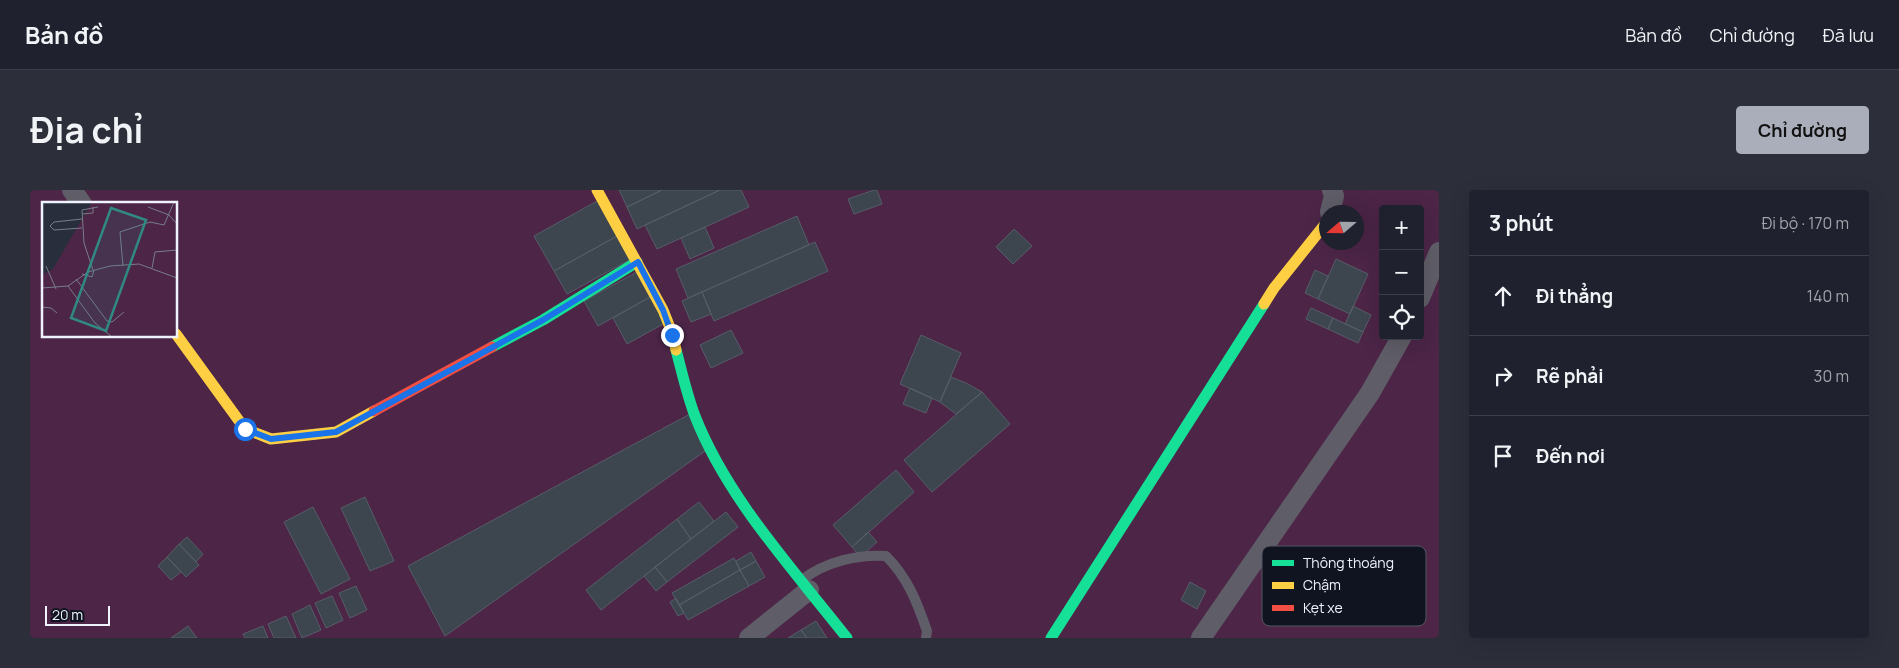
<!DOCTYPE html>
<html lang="vi">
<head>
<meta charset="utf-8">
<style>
  :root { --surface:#1f222e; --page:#2c2f3a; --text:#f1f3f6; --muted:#a1a4aa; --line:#3c3f4a; --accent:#aaaeba }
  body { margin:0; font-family:Manrope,sans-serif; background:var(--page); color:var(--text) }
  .controls { position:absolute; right:15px; top:15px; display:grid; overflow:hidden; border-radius:5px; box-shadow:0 5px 20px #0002 }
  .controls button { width:45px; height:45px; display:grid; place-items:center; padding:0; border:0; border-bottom:1px solid var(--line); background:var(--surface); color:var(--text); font:25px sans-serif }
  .compass { position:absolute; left:1289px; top:15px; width:45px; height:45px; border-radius:50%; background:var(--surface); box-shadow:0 5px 20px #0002; rotate:250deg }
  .scale { position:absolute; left:15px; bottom:12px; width:65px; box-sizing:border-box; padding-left:5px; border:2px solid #eff3fe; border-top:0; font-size:14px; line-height:18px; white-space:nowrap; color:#eff3fe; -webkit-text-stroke:4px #101420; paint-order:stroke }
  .stop { position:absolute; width:15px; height:15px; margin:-11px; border:4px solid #1a73e8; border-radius:50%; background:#fff }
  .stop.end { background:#1a73e8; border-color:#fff; box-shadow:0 1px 5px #0008 }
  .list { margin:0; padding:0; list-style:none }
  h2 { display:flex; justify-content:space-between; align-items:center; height:65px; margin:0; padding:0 20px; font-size:21px }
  h2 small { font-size:16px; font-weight:400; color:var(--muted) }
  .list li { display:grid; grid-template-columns:32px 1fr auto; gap:15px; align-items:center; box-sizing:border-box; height:80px; padding:0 20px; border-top:1px solid var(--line) }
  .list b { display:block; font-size:19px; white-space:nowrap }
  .list em { font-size:16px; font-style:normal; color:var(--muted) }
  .icon { flex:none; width:28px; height:28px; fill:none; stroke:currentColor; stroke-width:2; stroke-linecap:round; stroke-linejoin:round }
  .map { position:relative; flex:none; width:1409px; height:448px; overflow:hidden; border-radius:5px }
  header { display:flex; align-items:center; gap:30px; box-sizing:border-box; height:70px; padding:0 25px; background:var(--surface); border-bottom:1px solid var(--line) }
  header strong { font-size:24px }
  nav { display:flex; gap:28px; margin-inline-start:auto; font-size:18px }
  .intro { display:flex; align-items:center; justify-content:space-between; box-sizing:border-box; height:120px; padding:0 30px }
  h1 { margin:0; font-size:35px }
  .button { padding:12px 22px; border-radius:5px; background:var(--accent); color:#111; font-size:18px; font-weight:700 }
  main { display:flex; gap:30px; padding:0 30px }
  aside { flex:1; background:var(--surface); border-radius:5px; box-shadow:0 5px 20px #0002 }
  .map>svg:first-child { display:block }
  .green { fill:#4c2547; fill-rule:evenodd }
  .building { fill:#3d454f; stroke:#565e68 }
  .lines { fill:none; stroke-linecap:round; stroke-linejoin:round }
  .lane { stroke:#5f5e68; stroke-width:10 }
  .street { stroke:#5f5e68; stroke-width:20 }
  .fast { stroke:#16e098; stroke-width:11 }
  .slow { stroke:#ffcf43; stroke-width:11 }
  .jam { stroke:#f24e42; stroke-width:11 }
  .route { stroke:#1a73e8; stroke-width:6 }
  .inset-road { fill:none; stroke:#787d8a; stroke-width:1 }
  .view { fill:#318984; fill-opacity:0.15; stroke:#318984; stroke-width:2.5 }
  .inset-edge { fill:none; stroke:#eff3fe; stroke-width:2.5 }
  .key { fill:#101420; stroke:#535763; stroke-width:1 }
  .key-label { font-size:14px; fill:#eff3fe }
</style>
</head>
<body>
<header>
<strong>Bản đồ</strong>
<nav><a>Bản đồ</a><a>Chỉ đường</a><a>Đã lưu</a></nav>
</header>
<div class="intro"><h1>Địa chỉ</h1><a class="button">Chỉ đường</a></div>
<main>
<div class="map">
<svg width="1409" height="448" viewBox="0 0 1409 448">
  <rect width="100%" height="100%" fill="#292e3d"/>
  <path class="green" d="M0,0h1409v448h-1409zM14,14h132v132h-132zM1353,19h37v127h-37zM1296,22h30v30h-30z"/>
  <path class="building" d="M589,0h43l-35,17z
    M632,0h58l-83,39 -10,-22z
    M690,0h21l8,17 -92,42 -12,-24z
    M844,0h3l5,14 -28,10 -6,-15z
    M569,10l20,35 -65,36 -20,-35z
    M767,26l12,29 -121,53 -12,-29z
    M675,37l9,21 -24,11 -9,-21z
    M984,39l18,17 -19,18 -17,-17z
    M589,45l12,24 -64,35 -13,-23z
    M785,52l13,29 -114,50 -12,-29z
    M1306,69l32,15 -18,40 -32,-15z
    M1285,80l13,6 -10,23 -13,-6z
    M607,82l13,25 -52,29 -14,-25z
    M672,102l9,22 -20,8 -9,-21z
    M620,107l15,26 -38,21 -14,-26z
    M1323,116l18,9 -8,17 -18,-8z
    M1281,118l22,10 -5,11 -22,-10z
    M1303,128l30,14 -5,11 -30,-14z
    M701,140l12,23 -32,15 -11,-23z
    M891,145l40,18 -21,49 -40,-18z
    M921,187l15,6 16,9 -26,22 -16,-12z
    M880,198l22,10 -6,15 -23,-9z
    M952,202l28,32 -78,68 -28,-32z
    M660,224l18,35 -263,187 -37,-70z
    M866,280l18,22 -62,55 -19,-22z
    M335,307l29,64 -24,10 -29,-63z
    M669,312l15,19 -23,18 -14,-20z
    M283,317l37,72 -29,15 -37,-72z
    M696,322l12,15 -71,55 -12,-15z
    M647,329l14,20 -90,71 -15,-20z
    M838,342l9,10 -17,15 -8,-10z
    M157,347l16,17 -7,8 -17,-18z
    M149,354l20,21 -13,12 -19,-20z
    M721,362l5,9 -16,9 -4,-9z
    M137,367l14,15 -10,8 -13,-14z
    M704,368l6,12 -61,35 -7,-12z
    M726,371l9,16 -16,9 -9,-16z
    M625,377l12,15 -11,9 -12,-15z
    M710,380l9,16 -61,34 -9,-15z
    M1160,392l16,9 -9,18 -16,-9z
    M326,396l11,24 -17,8 -11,-25z
    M302,406l11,24 -17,8 -11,-25z
    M646,408l8,15 -6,3 -8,-14z
    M280,415l11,25 -19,8 -10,-24z
    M256,426l10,22h-22l-6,-14z
    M786,431l11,17h-20l-6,-8z
    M158,436l9,12h-26z
    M233,436l5,12h-23l-2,-4z
    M771,440l6,8h-19z"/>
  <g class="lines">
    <path class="lane" d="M773,389c23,-17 54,-25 83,-23 22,22 31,46 41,75l-1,7"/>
    <path class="street" d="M42,0l10,14
      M1300,22l4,-16 -2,-6
      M1390,108l19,-46
      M719,448l60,-48
      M1171,448l169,-245 32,-57"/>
    <path class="fast" d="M462,157l51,-27 94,-58
      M646,160c6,22 11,45 19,66 32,82 98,153 152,222
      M1021,448l213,-334"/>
    <path class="slow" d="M567,0l66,120 10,25 3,15
      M1234,114l10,-16 52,-65
      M146,144l69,95 26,10 65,-7 38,-21"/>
    <path class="jam" d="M344,221l118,-64"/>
  </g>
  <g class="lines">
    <path class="route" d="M215,239l26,10 65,-7 207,-112 95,-58 25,48 9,25"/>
  </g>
  <g transform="translate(12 12)">
    <rect width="135" height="135" fill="#292e3d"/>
    <path d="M50,0h85v135h-135v-62l11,-6z" fill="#4c2547"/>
    <path class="inset-road" d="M106,5l21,8 8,9M40,12l11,-1v-6M40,17l-28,3 -4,4 4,4 28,-2M4,64l10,23M81,64l-3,-34 30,-10 14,3 10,-23M110,66l3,-16 22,-2M51,68l-9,-27 -2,-33 16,-3M40,72l10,3 2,-7M34,77l31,42 5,1 12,-10M26,84l27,37 17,14M0,86l26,-2 20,-14 22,-6 29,-2 38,14M0,105l9,1 6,5"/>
    <path class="view" d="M69,6l35,12 -40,111 -35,-13z"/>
    <rect width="135" height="135" class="inset-edge"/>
  </g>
  <rect x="1232" y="356" width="164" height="80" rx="8" class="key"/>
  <rect x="1242" y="370" width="22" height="6" fill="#16e098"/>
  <rect x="1242" y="392" width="22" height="7" fill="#ffcf43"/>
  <rect x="1242" y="415" width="22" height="6" fill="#f24e42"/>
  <g class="key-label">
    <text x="1273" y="378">Thông thoáng</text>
    <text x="1273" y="400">Chậm</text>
    <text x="1273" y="423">Kẹt xe</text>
  </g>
</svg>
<div class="controls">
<button>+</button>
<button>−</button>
<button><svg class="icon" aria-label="locate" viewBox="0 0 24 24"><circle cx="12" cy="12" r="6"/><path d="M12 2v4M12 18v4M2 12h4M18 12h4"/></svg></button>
</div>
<svg class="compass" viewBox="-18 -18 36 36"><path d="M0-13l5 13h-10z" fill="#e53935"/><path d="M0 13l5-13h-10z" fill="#a1a4aa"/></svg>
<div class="scale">20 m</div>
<div class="stop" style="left:215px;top:239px"></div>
<div class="stop end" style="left:642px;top:145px"></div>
</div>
<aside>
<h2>3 phút<small>Đi bộ · 170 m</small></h2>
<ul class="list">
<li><svg class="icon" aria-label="ahead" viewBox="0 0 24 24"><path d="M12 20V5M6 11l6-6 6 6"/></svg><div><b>Đi thẳng</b></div><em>140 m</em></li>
<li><svg class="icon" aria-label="right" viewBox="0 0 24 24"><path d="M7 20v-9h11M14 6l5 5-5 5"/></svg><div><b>Rẽ phải</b></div><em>30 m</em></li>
<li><svg class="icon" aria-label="arrive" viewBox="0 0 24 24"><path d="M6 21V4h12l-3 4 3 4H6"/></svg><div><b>Đến nơi</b></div></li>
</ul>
</aside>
</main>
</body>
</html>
